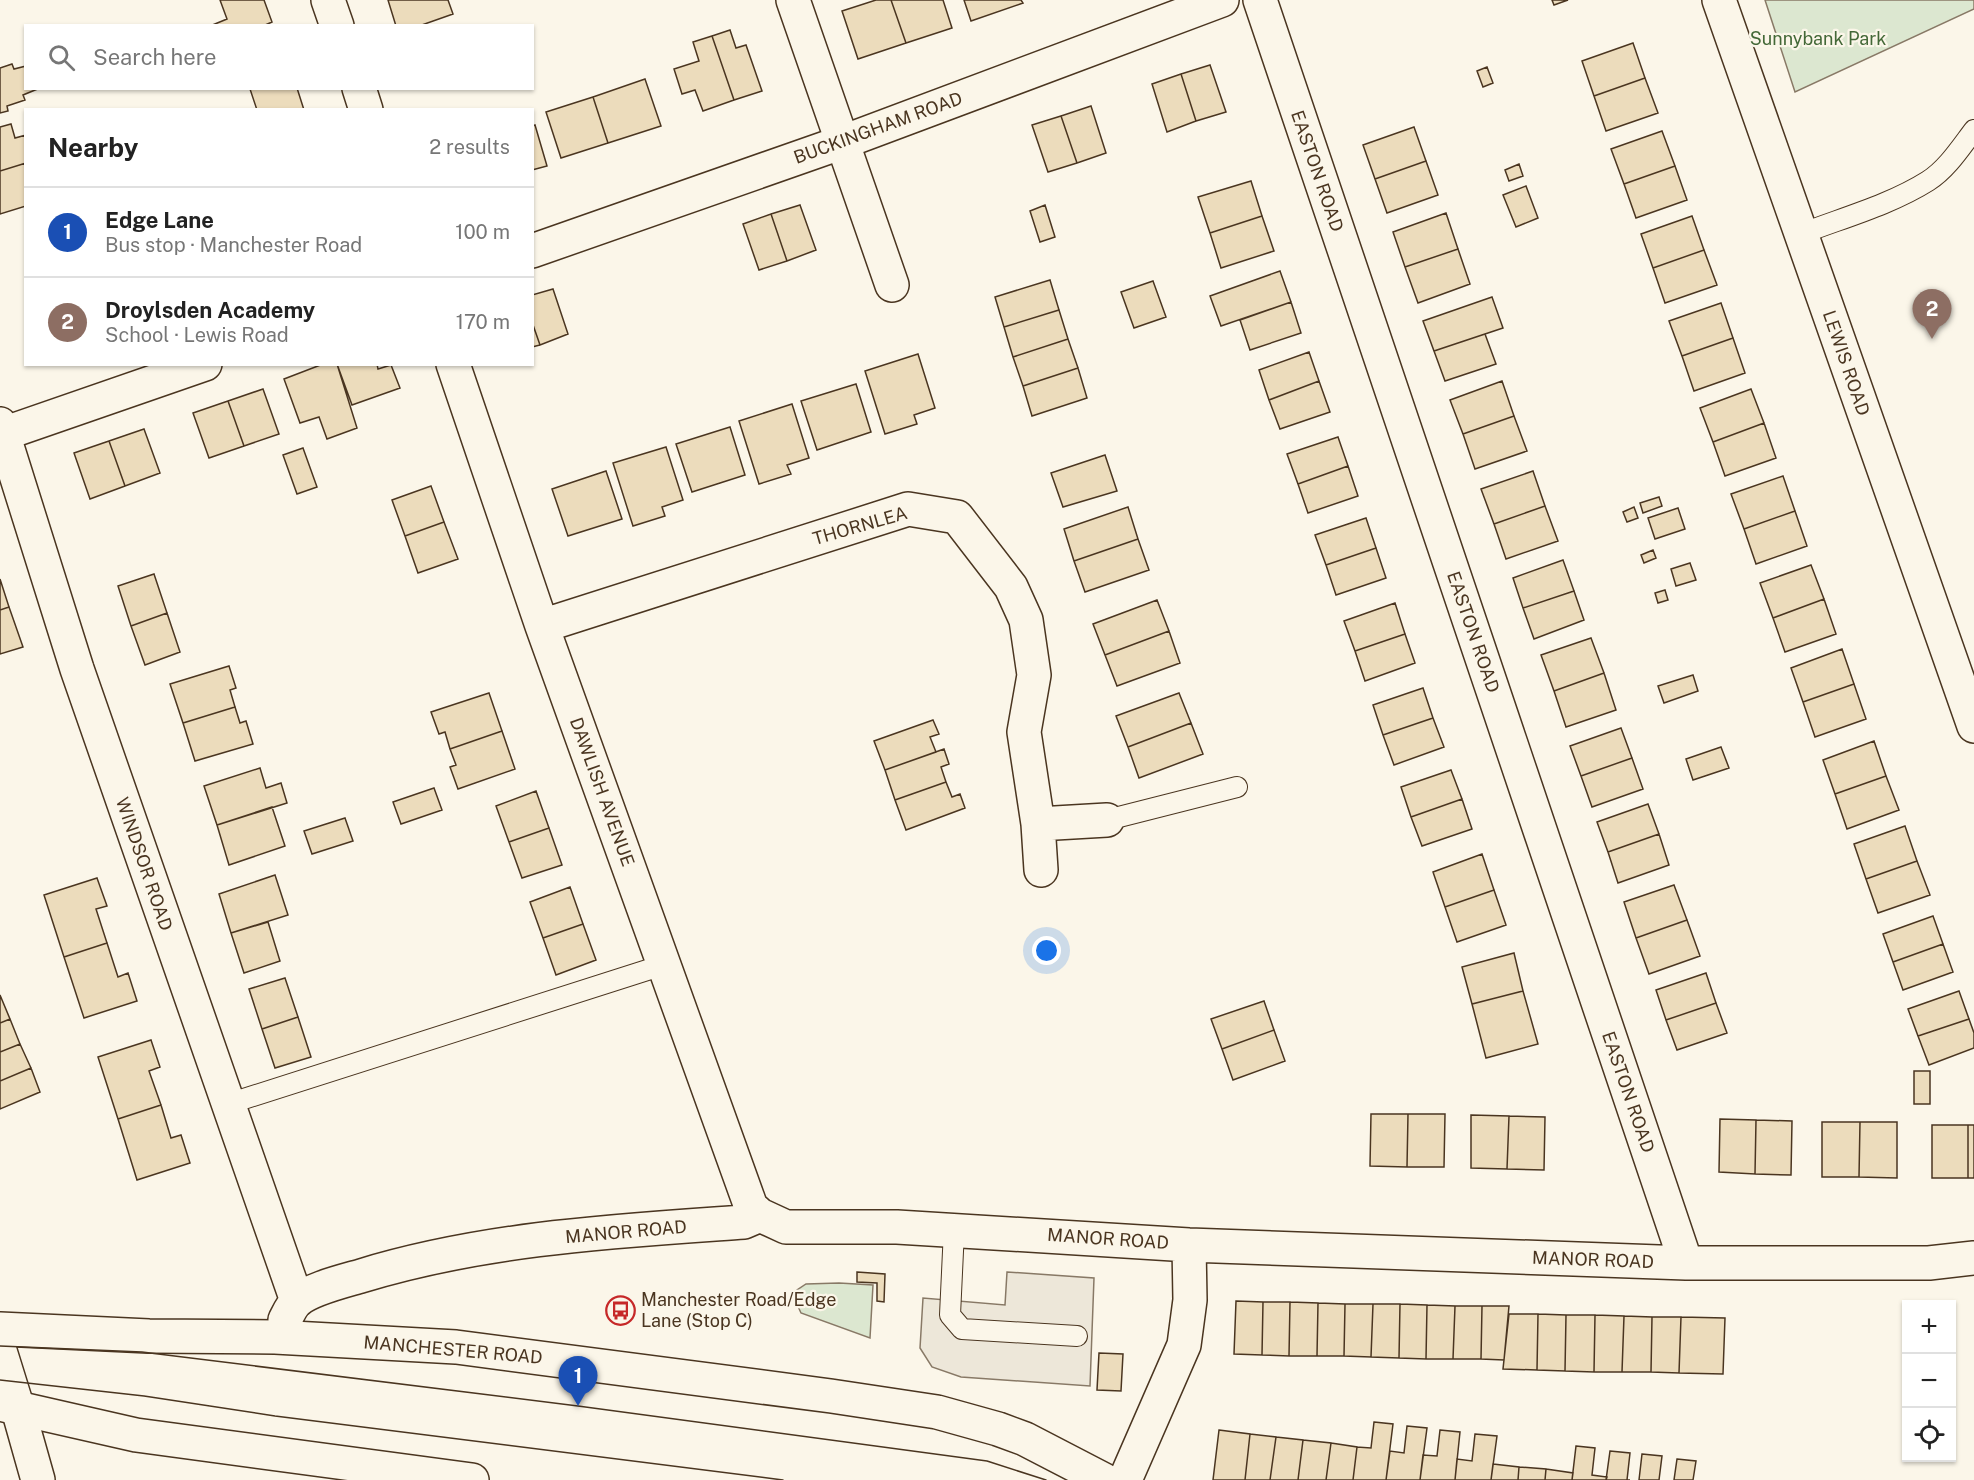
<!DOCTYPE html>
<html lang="en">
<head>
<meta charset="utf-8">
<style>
  :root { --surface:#fff; --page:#f6f6f6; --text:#222; --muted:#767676; --line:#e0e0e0; --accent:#c62828 }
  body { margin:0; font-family:"Public Sans",sans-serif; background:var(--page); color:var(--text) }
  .controls { position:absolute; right:18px; bottom:18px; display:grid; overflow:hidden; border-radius:0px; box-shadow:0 2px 4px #0004 }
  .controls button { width:54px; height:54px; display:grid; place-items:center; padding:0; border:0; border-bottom:2px solid var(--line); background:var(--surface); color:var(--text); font:30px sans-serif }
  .you { position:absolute; left:1047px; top:951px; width:21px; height:21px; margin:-15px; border:4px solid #fff; border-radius:50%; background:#1a73e8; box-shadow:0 0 0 9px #1a73e833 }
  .badge { display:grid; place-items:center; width:39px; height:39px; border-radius:50%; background:var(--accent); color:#fff; font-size:20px; font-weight:700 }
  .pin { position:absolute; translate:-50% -50px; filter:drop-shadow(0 2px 3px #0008) }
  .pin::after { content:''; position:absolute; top:32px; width:21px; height:18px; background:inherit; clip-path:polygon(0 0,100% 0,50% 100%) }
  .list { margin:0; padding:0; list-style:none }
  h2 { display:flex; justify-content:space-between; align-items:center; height:78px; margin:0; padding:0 24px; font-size:26px }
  h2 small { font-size:20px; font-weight:400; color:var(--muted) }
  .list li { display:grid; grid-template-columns:39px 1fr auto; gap:18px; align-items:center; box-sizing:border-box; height:90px; padding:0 24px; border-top:2px solid var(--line) }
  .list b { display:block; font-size:22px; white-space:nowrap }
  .list p { margin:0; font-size:20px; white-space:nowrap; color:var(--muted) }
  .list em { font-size:20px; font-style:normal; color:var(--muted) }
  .icon { flex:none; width:33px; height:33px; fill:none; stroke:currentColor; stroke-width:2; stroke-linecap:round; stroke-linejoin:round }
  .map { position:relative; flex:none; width:1974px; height:1480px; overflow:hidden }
  .search { position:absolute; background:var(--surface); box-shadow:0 2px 4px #0004; left:24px; top:24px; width:510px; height:66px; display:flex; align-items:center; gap:15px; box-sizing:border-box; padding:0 21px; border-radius:0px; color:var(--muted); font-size:22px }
  .panel { position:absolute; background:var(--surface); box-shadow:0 2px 4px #0004; left:24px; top:108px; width:510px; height:258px; border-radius:0px }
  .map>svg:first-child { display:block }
  .green { fill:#dce7d0; stroke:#887966; stroke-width:1.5 }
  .parking { fill:#ede7d9; stroke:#887966; stroke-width:1.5 }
  .building { fill:#ecdcbc; stroke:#4a3520; stroke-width:1.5 }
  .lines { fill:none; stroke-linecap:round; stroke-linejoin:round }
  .service-casing { stroke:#4a3520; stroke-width:22 }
  .minor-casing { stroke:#4a3520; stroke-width:36 }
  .tertiary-casing { stroke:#4a3520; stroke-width:36 }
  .primary-casing { stroke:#4a3520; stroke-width:36 }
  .service { stroke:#fbf6e9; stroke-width:20 }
  .minor { stroke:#fbf6e9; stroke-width:33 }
  .tertiary { stroke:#fbf6e9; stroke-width:33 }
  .primary { stroke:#fbf6e9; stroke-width:33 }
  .tram { stroke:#4a3520; stroke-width:1.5 }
  .labels { text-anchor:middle; stroke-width:4.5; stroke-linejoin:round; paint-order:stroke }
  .park-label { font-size:18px; fill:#436837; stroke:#fbf6e9 }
  .street-label { font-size:18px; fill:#4a3520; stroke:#fbf6e9 }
  .poi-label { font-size:18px; fill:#4a3520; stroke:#fbf6e9; text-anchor:start }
</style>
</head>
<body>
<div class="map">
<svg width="1974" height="1480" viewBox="0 0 1974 1480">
  <rect width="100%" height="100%" fill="#fbf6e9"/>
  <path class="green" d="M1765,0h209v9l-179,83z
    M839,1283l34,2 -3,53 -69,-25 -6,-13 2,-10 9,-6z"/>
  <path class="parking" d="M1007,1272l87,6 -4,108 -129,-9 -29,-10 -12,-19 3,-50 82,7z"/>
  <path class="building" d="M220,0h44l8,22 -9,4h-53l17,-7z
    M388,0h60l5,14 -34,12h-23z
    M876,0h15l15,43 -48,16 -16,-48z
    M891,0h52l9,28 -46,15z
    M964,0h57l2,3 -52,18z
    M1552,0h16l-14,5z
    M730,30l6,18 10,-3 16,46 -28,9 -22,-64z
    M712,36l22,64 -31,11 -8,-21 -13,4 -8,-25 25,-8 -6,-19z
    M1633,43l12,35 -51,18 -12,-35z
    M12,64l2,5 12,-3v22h14l-17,7 2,5 -18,6 1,5 -8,2v-45z
    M1210,65l16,47 -30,9 -15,-47z
    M1487,67l6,16 -10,4 -6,-16z
    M1181,74l15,47 -29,11 -15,-48z
    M1645,78l13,35 -52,18 -12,-35z
    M645,79l16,47 -53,17 -15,-46z
    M297,88l7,22h-47l-7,-21z
    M593,97l15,46 -47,15 -15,-46z
    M1091,106l15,47 -29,10 -16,-47z
    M1061,116l16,47 -29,9 -16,-47z
    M11,124l4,14 11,-3v28l-26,8v-44z
    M535,125l12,41 -15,4v-44z
    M1414,127l12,34 -51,18 -12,-34z
    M1662,131l13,35 -51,18 -13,-35z
    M1426,161l12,34 -51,18 -12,-34z
    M26,163v43l-26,8v-43z
    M1519,164l4,12 -14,5 -4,-11z
    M1675,166l12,34 -51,18 -12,-34z
    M1251,181l11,35 -52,17 -12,-36z
    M1526,186l12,32 -22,9 -13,-32z
    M800,205l16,45 -29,11 -16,-47z
    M1045,205l10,32 -15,5 -10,-31z
    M1446,213l12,36 -53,18 -12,-35z
    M771,214l16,47 -28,9 -16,-46z
    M1262,216l12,35 -53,17 -11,-35z
    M1692,216l12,34 -51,18 -12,-34z
    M1458,249l12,35 -52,19 -13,-36z
    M1704,250l13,35 -52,18 -12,-35z
    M1280,271l11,31 -70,24 -11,-30z
    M1050,280l9,30 -55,17 -9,-30z
    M1153,281l13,36 -32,11 -13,-36z
    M553,289l15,45 -28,11 -8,-23v-27z
    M1492,297l11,31 -69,23 -11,-30z
    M1291,302l10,31 -51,17 -10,-30z
    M1721,303l12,35 -51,18 -13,-35z
    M1059,310l9,29 -55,18 -9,-30z
    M532,322l8,23 -8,2z
    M1485,334l11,30 -51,17 -11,-30z
    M1733,338l12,35 -51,18 -12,-35z
    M1068,339l10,29 -55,18 -10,-29z
    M1309,352l10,29 -50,19 -10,-30z
    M918,354l17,54 -21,7 3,9 -32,10 -20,-63z
    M323,364h14l20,64 -30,11 -8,-22 -19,6 -16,-44z
    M337,364h40l1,5 13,-4 9,23 -48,17z
    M1078,368l9,30 -55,18 -9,-30z
    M1319,381l11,31 -50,17 -11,-29z
    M1502,381l12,35 -51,18 -13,-34z
    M856,384l15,48 -54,18 -16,-49z
    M263,389l16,45 -35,12 -16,-45z
    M1751,389l13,34 -51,19 -13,-34z
    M228,401l16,45 -35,12 -16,-45z
    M792,404l17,54 -22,7 4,9 -32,10 -20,-63z
    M1514,416l13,35 -52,18 -12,-35z
    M1764,423l12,35 -51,18 -12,-34z
    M730,427l15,48 -53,17 -16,-48z
    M144,429l16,44 -35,13 -16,-45z
    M1338,437l10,29 -50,18 -11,-30z
    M109,441l16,45 -35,13 -16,-46z
    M666,447l17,53 -21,7 3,9 -32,10 -20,-63z
    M303,448l14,39 -20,7 -14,-39z
    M1105,455l12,36 -54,16 -12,-34z
    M1348,466l10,30 -50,17 -10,-29z
    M606,471l16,48 -54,17 -16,-47z
    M1533,471l12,35 -51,18 -13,-35z
    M1783,476l12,35 -51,18 -13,-35z
    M431,486l13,36 -39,14 -13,-36z
    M1659,497l3,9 -19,7 -3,-10z
    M1545,506l13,35 -52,18 -12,-35z
    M1128,507l10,32 -64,22 -10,-32z
    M1634,507l4,11 -11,4 -4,-10z
    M1678,508l7,21 -30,10 -7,-21z
    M1795,511l12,35 -51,18 -12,-35z
    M1366,518l10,30 -50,17 -11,-30z
    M444,522l14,37 -40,14 -13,-37z
    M1138,539l11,31 -64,22 -11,-31z
    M1376,548l10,30 -50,17 -10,-30z
    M1653,550l3,8 -12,5 -3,-8z
    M1563,560l11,31 -51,17 -10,-30z
    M1690,563l6,17 -20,6 -5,-17z
    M1811,565l13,34 -51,19 -13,-35z
    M154,574l13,39 -36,13 -13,-40z
    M0,579l9,28 -9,3z
    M1665,590l3,10 -10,3 -3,-10z
    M1574,591l10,29 -50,19 -11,-31z
    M1824,599l12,35 -51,18 -12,-34z
    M1157,600l12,31 -64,24 -12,-31z
    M1395,603l10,31 -50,17 -11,-30z
    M9,607l14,40 -23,7v-44z
    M167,613l13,39 -35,13 -14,-39z
    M1169,631l11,32 -63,23 -12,-31z
    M1405,634l10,29 -50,18 -10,-30z
    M1591,638l13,35 -50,18 -13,-36z
    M1842,649l12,35 -51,18 -12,-34z
    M229,666l7,22 -6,2 5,17 -52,16 -13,-39z
    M1604,673l12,37 -50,17 -12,-36z
    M1693,675l5,16 -34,12 -6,-17z
    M1854,684l12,35 -51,18 -12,-35z
    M1423,688l10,30 -50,17 -10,-30z
    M489,693l13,38 -52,18 -5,-17 -6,2 -8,-22z
    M1179,693l12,30 -63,24 -12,-31z
    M235,707l5,16 6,-2 7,23 -58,17 -12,-38z
    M1433,718l11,29 -50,18 -11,-30z
    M933,720l6,14 -9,3 6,15 -51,18 -11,-29z
    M1191,723l12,31 -64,24 -11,-31z
    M1621,728l11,30 -51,18 -11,-30z
    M502,731l13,38 -57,20 -8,-22 6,-2 -6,-16z
    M1874,741l12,35 -51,18 -12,-34z
    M1721,747l8,21 -36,12 -7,-21z
    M944,749l5,15 -8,3 5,15 -51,18 -10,-30z
    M1632,758l11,31 -51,18 -11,-31z
    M260,768l6,20 15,-5 6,20 -70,22 -13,-39z
    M1451,770l11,29 -51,18 -10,-30z
    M1886,776l13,34 -52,19 -12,-35z
    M946,782l6,15 8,-3 5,14 -59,22 -11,-30z
    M434,788l8,22 -41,14 -8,-22z
    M536,791l13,37 -40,14 -13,-36z
    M1462,799l10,30 -50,17 -11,-29z
    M1648,804l11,30 -51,18 -11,-30z
    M272,807l13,39 -56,19 -12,-40z
    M345,818l8,23 -41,13 -8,-23z
    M1905,826l12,35 -51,18 -12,-35z
    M549,828l13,37 -40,13 -13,-36z
    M1659,834l10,31 -51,18 -10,-31z
    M1482,854l12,36 -49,17 -12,-35z
    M1917,861l13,34 -52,18 -12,-34z
    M275,875l13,40 -57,18 -12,-39z
    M97,878l10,28 -11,3 11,34 -43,14 -20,-62z
    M1674,885l13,35 -51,18 -12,-36z
    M570,887l13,37 -40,14 -13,-36z
    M1494,890l12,35 -49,17 -12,-35z
    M1933,916l10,28 -50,18 -10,-28z
    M1687,920l13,36 -51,18 -13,-36z
    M268,922l12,39 -36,12 -13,-40z
    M583,924l13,36 -40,15 -13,-37z
    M107,943l11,34 10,-4 9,28 -53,17 -20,-61z
    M1943,944l10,28 -50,18 -10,-28z
    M1514,953l9,38 -51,13 -10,-37z
    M1706,973l10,30 -50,17 -10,-30z
    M285,978l13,39 -36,12 -13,-40z
    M1523,991l15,53 -52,14 -14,-54z
    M1959,991l10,28 -51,17 -10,-27z
    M0,995l10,24 -10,4z
    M1264,1001l10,29 -52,19 -11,-30z
    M1716,1003l11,30 -50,17 -11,-30z
    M298,1017l13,40 -36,11 -13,-39z
    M10,1019l10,25 -20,8v-29z
    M1969,1019l5,14v15l-45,17 -11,-29z
    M1274,1030l11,31 -52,19 -11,-31z
    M151,1040l9,27 -11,4 12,34 -43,14 -20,-62z
    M20,1044l11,24 -31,13v-29z
    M31,1068l9,24 -40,17v-28z
    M1914,1071h16v33h-16z
    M161,1105l10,33 10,-3 9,28 -53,17 -19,-61z
    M1371,1114h37l-1,53 -37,-1z
    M1408,1114h37l-1,53h-37z
    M1471,1115l38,1 -2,53 -36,-1z
    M1509,1116l36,1 -1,53 -37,-1z
    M1720,1119l36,1 -1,54 -36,-2z
    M1756,1120l36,1 -1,54 -36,-1z
    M1822,1122h38l-1,55h-37z
    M1860,1122h37v56l-38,-1z
    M1932,1125h36v53h-36z
    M1968,1125h6v53h-6z
    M857,1272l28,2 -1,28 -7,-1v-18l-20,-1z
    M1236,1301l27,1 -1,53 -28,-1z
    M1263,1302h27l-1,54 -27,-1z
    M1290,1302l28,1 -1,53h-28z
    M1318,1303l27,1 -1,52h-27z
    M1345,1304h28l-2,53 -27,-1z
    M1373,1304h27l-1,54 -28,-1z
    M1400,1304l27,1 -1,54 -27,-1z
    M1427,1305l28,1 -2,53h-27z
    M1455,1306h27l-1,53h-28z
    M1482,1306h27l-5,54 -23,-1z
    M1509,1314h29l-1,56 -34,-1z
    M1538,1314l28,1 -1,56 -28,-1z
    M1566,1315h29l-1,57 -29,-1z
    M1595,1315l29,1 -2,56h-28z
    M1624,1316l28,1 -1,55h-29z
    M1652,1317h29l-2,56 -28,-1z
    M1681,1317l44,1 -2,56 -44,-1z
    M1099,1353l24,1 -2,37 -24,-1z
    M1374,1422l19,2 -7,56h-33l4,-33 14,1z
    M1407,1426l20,2 -7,52h-34l4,-29 14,2z
    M1219,1430l31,4 -5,46h-32z
    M1440,1430l20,2 -5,48h-35l3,-25 14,1z
    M1250,1434l26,3 -6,43h-25z
    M1475,1434l22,2 -6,44h-36l2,-21 15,2z
    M1276,1437l27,3 -5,40h-28z
    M1303,1440l28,3 -5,37h-28z
    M1331,1443l26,4 -4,33h-27z
    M1576,1446l19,2 -3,27 15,2 -1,3h-34z
    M1610,1451l20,2 -3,27h3h-24z
    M1642,1454l20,2 -3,24h-20z
    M1677,1459l19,2 -3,19h-19z
    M1493,1464l26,3 -1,13h-27z
    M1519,1467l27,2 -1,11h-27z
    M1546,1469l27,4 -1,7h-27z"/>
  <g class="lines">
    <defs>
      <path id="service" d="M1801,234c41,-16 89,-29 127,-53 19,-12 33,-34 46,-51
        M1107,820l130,-33
        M228,1104l435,-139
        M954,1230l-4,85 12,14 115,7"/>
      <path id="minor" d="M328,0l9,26
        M793,0l99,285
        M1260,0l426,1263
        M1719,0l255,726
        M359,88l7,22
        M532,251l311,-109 379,-142
        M453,364l89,262 209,581 9,8 26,12h111l292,18 497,18h243l45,-5
        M0,424l77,245 220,632
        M0,435l205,-71
        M542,626l366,-117 49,8 54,70 15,33 8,55 -10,57 14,92 3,46
        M1038,824l69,-4
        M285,1320c3,-6 7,-15 12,-19 13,-12 47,-20 64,-25 124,-38 255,-45 383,-54l16,-7
        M18,1409l20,71
        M1125,1480l59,-135 6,-45 -1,-55"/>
      <path id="tertiary" d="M0,1351l18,58"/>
      <path id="primary" d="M0,1329l149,7 126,1 181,10 375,49 106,16 61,17 27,10 79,41
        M0,1404l136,31 336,45"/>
    </defs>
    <use href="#service" class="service-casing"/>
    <use href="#minor" class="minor-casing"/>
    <use href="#tertiary" class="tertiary-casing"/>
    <use href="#primary" class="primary-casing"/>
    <use href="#service" class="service"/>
    <use href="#minor" class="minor"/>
    <use href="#tertiary" class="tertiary"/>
    <use href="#primary" class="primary"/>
    <path class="tram" d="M0,1346l142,6 436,54 409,55 59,19
      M0,1380l144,16 131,20 508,64"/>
  </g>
  <defs>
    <symbol id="bus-ring" viewBox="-11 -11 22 22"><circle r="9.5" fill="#fbf6e9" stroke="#c62828" stroke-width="1.5"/><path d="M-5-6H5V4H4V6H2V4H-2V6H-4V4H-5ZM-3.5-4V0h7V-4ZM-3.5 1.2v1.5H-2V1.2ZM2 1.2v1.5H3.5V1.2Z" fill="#c62828"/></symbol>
  </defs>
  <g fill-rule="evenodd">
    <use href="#bus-ring" x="604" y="1294" width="33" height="33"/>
  </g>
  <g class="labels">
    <g class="park-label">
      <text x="1818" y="45">Sunnybank Park</text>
    </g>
    <g class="street-label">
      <text transform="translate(878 128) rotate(-20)" y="6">BUCKINGHAM ROAD</text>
      <text transform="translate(1317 171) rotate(71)" y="6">EASTON ROAD</text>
      <text transform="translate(1846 363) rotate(71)" y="6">LEWIS ROAD</text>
      <text transform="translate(860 526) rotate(-16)" y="6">THORNLEA</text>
      <text transform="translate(1473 632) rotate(71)" y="6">EASTON ROAD</text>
      <text transform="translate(602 792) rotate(70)" y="6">DAWLISH AVENUE</text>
      <text transform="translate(144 864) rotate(71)" y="6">WINDSOR ROAD</text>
      <text transform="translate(1628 1092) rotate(71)" y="6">EASTON ROAD</text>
      <text transform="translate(626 1232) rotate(-5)" y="6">MANOR ROAD</text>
      <text transform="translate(1108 1239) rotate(4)" y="6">MANOR ROAD</text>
      <text transform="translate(1593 1260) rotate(2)" y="6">MANOR ROAD</text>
      <text transform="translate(453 1350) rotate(5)" y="6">MANCHESTER ROAD</text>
    </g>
    <g class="poi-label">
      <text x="641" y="1306">Manchester Road/Edge<tspan x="641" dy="21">Lane (Stop C)</tspan></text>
    </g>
  </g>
</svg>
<div class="controls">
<button>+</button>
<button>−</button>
<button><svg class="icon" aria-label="locate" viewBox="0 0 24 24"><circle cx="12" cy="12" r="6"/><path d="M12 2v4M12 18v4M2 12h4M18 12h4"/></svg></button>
</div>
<div class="you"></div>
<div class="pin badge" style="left:578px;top:1406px;background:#1a4fb4">1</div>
<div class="pin badge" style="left:1932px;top:339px;background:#8d6e63">2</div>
<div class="search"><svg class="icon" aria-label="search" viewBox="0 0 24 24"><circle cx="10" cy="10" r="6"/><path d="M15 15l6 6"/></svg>Search here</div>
<section class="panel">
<h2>Nearby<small>2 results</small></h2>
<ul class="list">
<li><span class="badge" style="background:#1a4fb4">1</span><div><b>Edge Lane</b><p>Bus stop · Manchester Road</p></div><em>100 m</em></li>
<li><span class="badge" style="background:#8d6e63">2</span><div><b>Droylsden Academy</b><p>School · Lewis Road</p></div><em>170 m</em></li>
</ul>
</section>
</div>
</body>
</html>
